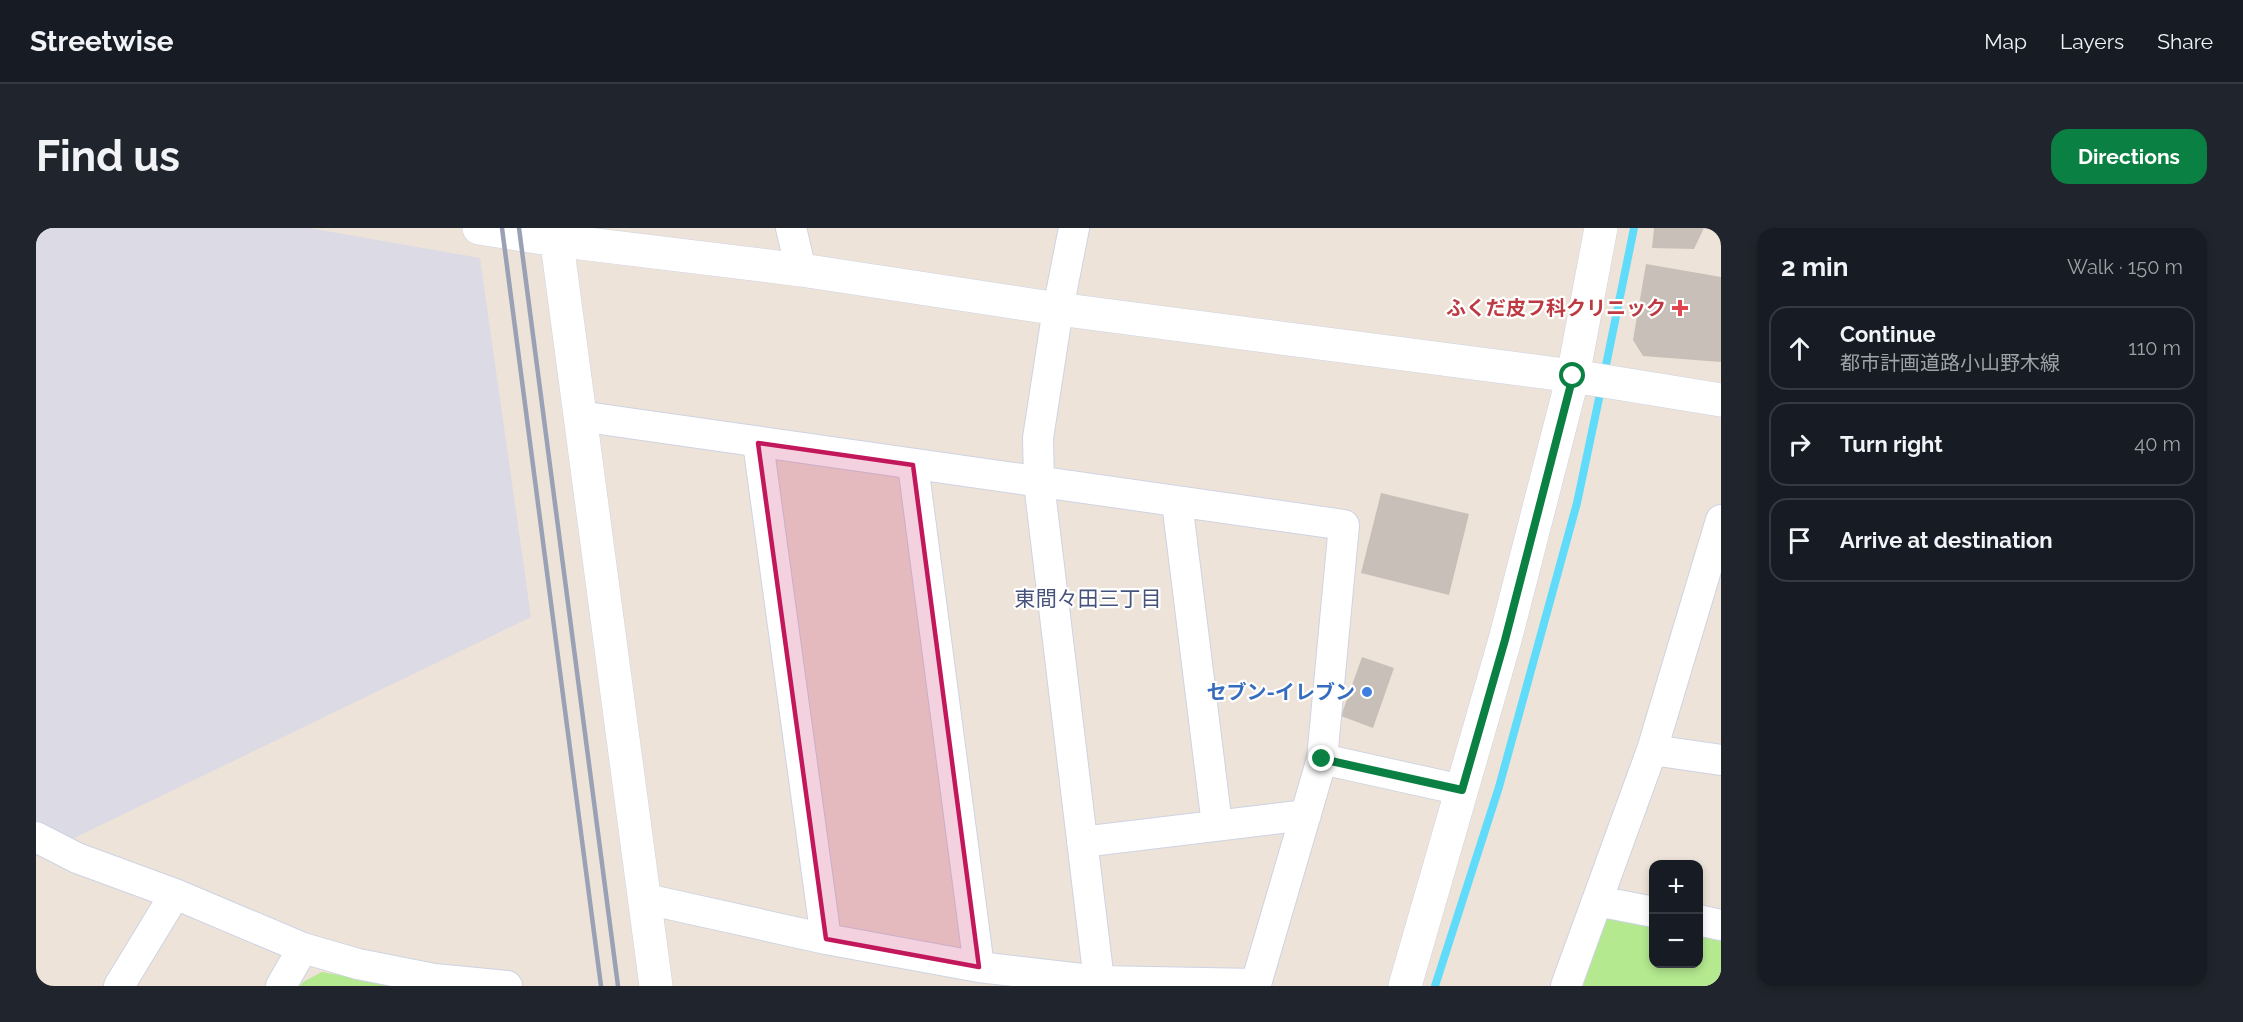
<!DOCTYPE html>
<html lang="en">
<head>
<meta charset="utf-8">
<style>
  :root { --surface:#171b24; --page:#20242c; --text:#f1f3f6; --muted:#9ea1a6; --line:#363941; --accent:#0b8043 }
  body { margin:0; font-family:Raleway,"Noto Sans JP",sans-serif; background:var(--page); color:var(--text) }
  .controls { position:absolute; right:18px; bottom:18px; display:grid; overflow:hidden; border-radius:12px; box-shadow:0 3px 9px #0003 }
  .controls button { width:54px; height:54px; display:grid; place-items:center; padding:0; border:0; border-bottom:2px solid var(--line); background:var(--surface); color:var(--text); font:30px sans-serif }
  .stop { position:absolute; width:18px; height:18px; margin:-14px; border:4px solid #0b8043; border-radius:50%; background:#fff }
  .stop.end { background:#0b8043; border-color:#fff; box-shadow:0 2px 6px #0008 }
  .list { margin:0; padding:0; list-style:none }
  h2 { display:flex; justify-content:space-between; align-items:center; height:78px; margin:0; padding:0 24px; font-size:26px }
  h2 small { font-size:20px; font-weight:400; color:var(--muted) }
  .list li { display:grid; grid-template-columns:39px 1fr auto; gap:18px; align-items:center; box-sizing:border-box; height:84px; margin:0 12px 12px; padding:0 12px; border:2px solid var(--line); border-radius:18px }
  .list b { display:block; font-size:22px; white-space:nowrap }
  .list p { margin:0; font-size:20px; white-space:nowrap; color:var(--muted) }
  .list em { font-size:20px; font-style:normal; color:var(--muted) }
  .icon { flex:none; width:33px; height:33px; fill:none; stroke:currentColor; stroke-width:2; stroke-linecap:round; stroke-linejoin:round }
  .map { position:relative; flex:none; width:1685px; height:758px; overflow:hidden; border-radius:18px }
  header { display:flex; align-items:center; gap:36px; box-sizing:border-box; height:84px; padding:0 30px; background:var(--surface); border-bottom:2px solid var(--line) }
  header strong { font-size:28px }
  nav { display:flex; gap:33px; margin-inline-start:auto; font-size:21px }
  .intro { display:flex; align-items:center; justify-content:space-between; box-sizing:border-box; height:144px; padding:0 36px }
  h1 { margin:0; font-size:42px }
  .button { padding:15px 27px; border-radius:18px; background:var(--accent); color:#fff; font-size:21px; font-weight:700 }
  main { display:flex; gap:36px; padding:0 36px }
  aside { flex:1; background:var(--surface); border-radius:18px; box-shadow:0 3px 9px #0003 }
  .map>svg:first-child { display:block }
  .industrial { fill:#dcdae4 }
  .green { fill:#b4e98f }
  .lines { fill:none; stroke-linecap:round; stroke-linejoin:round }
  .stream { stroke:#60dcfa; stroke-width:8 }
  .building { fill:#c8c0b8 }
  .minor-casing { stroke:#ced3e3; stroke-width:32 }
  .tertiary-casing { stroke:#ced3e3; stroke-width:34 }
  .minor { stroke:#fff; stroke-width:30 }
  .tertiary { stroke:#fff; stroke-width:33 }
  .rail { stroke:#9ba1b5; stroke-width:4.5 }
  .route { stroke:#0b8043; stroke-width:8 }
  .marked { fill:#c2185b; fill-opacity:0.2; stroke:#c2185b; stroke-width:4.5; stroke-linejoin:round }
  .health-dot { fill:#e0444e; stroke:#fff; stroke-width:2 }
  .shop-dot { fill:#3f7fe0; stroke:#fff; stroke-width:2 }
  .labels { text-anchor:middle; stroke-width:4.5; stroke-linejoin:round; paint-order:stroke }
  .health-label { font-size:20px; font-weight:bold; fill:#be3a42; stroke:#fff; text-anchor:end }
  .shop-label { font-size:20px; font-weight:bold; fill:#366cbe; stroke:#fff; text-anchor:end }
  .neighbourhood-label { font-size:21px; fill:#45537d; stroke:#fff }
</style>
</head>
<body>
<header>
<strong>Streetwise</strong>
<nav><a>Map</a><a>Layers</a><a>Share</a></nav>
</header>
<div class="intro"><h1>Find us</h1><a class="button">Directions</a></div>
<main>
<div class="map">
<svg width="1685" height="758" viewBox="0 0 1685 758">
  <rect width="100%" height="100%" fill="#ede3d8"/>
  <path class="industrial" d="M0,0h273l171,30 51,359 -463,224 -32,-16z"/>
  <path class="green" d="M1571,686l46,11 1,39h44l1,-28 22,5v45h-138z
    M286,744l82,14h-104l3,-4z"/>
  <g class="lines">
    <path class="stream" d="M1568,147l30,-147
      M1399,758l64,-199 78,-284 24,-114"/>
  </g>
  <path class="building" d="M1618,0h50l-10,21 -42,-1z
    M1610,36l75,13v85l-78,-6 -10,-16z
    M1345,265l88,21 -20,81 -88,-22z
    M1326,429l32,11 -21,60 -32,-12z"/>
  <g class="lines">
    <defs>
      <path id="minor" d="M755,0l10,42
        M1038,0l-16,81 -20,129 1,45 60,498
        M543,188l765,109 -22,234 -66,225 -157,-3 -120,-14 -153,-28 -180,-40
        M722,215l68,496
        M877,237l66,502
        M1141,274l40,323
        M1616,522l69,10
        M1286,531l140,31
        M0,609l41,21 98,36 128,54 55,16 76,15 73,7
        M1046,614l224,-27
        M1561,673l57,11
        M1662,692l23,5
        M83,758l56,-92
        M245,758l22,-38
        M1530,758l86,-236 69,-230"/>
      <path id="tertiary" d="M443,0l77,12 245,30 257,39 515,67 148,24
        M519,0l101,758
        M1369,758l100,-346 68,-264 28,-148"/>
    </defs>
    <use href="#minor" class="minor-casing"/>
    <use href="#tertiary" class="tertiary-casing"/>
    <use href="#minor" class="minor"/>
    <use href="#tertiary" class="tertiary"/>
    <path class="rail" d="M466,0l99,758
      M483,0l99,758"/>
  </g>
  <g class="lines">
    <path class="route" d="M1286,531l140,31 43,-150 68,-264"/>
  </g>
  <path class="marked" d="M722,215l155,22 66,502 -153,-28z"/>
  <path class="health-dot" d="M1641 71h6v6h6v6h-6v6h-6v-6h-6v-6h6z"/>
  <circle class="shop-dot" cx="1331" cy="464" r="6"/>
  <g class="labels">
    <g class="health-label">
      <text x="1630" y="87">ふくだ皮フ科クリニック</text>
    </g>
    <g class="shop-label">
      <text x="1319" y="471">セブン-イレブン</text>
    </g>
    <g class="neighbourhood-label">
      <text x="1052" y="378">東間々田三丁目</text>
    </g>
  </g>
</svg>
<div class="controls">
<button>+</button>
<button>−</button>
</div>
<div class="stop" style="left:1537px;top:148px"></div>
<div class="stop end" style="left:1286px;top:531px"></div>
</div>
<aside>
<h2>2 min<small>Walk · 150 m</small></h2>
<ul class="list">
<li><svg class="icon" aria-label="ahead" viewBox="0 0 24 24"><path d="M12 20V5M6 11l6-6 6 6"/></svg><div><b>Continue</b><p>都市計画道路小山野木線</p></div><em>110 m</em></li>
<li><svg class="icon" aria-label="right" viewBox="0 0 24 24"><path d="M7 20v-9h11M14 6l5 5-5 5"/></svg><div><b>Turn right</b></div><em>40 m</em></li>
<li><svg class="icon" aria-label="arrive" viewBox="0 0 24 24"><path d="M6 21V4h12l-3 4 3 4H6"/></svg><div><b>Arrive at destination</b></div></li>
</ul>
</aside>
</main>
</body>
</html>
